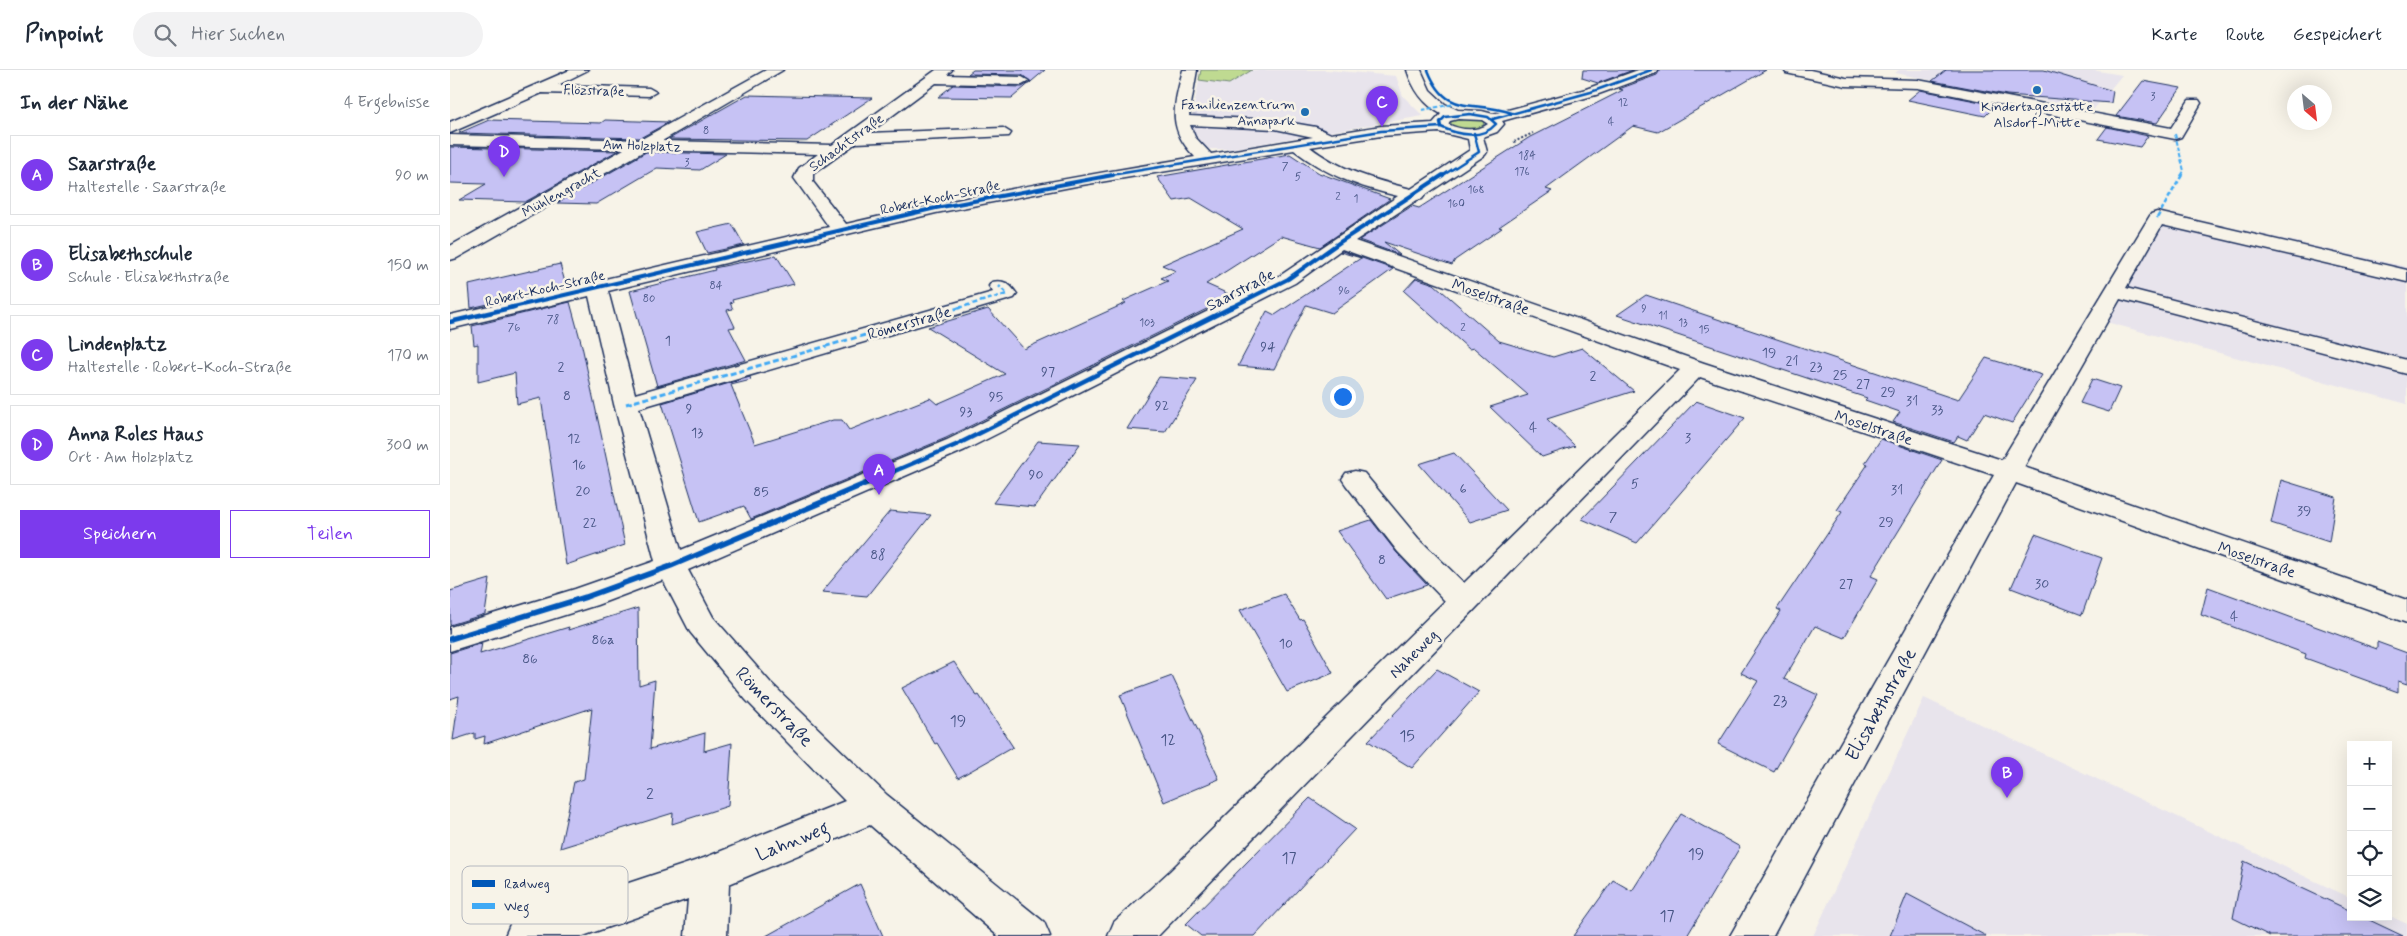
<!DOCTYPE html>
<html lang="de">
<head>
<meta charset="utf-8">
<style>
  :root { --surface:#fff; --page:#f2f2f3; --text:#1f2937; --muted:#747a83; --line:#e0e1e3; --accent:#7c3aed }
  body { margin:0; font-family:Mynerve,sans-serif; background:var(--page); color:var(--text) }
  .controls { position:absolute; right:15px; bottom:15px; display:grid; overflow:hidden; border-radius:0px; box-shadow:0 5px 20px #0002 }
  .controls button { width:45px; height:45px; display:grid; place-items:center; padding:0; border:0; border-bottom:1px solid var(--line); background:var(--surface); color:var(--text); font:25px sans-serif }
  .compass { position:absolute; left:1837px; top:15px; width:45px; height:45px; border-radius:50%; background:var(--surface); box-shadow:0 5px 20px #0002; rotate:152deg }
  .you { position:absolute; left:892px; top:326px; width:18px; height:18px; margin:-12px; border:4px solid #fff; border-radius:50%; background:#1a73e8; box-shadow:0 0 0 8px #1a73e833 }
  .badge { display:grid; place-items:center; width:32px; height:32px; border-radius:50%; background:var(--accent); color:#fff; font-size:16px; font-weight:700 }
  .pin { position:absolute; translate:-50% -41px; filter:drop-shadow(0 1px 2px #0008) }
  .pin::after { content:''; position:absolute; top:26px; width:18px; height:15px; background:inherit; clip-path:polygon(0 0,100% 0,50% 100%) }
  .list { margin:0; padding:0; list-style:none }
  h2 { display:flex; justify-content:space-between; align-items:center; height:65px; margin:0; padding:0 20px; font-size:21px }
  h2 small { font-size:16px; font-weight:400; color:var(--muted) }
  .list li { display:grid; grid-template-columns:32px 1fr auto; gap:15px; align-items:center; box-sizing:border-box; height:80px; margin:0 10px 10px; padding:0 10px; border:1px solid var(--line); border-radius:0px }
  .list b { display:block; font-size:19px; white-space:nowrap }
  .list p { margin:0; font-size:16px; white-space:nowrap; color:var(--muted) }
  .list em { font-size:16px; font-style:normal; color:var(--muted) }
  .actions { display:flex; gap:10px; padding:15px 20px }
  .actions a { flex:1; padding:11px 0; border:1px solid var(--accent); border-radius:0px; text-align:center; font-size:18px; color:var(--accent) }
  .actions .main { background:var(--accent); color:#fff }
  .icon { flex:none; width:28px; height:28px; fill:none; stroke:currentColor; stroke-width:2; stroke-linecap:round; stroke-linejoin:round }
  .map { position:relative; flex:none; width:1957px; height:866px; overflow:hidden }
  header { display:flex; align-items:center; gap:30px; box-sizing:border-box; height:70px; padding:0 25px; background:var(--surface); border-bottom:1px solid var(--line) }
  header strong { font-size:24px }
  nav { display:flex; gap:28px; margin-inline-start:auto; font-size:18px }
  .search { width:350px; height:45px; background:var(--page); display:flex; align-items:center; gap:12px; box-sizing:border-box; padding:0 18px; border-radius:28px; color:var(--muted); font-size:19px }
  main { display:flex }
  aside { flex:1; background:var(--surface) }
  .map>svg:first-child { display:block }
  .built { fill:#e8e4ec }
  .green { fill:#bfda91; stroke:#6d8478 }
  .building { fill:#c6c2f4; stroke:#1b2f5e }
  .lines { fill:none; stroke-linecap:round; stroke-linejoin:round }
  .minor-casing { stroke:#1b2f5e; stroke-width:3 }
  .path { stroke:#1b2f5e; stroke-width:2; stroke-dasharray:2 2; stroke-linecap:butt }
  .minor { fill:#f7f3e8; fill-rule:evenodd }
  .quiet-far2 { stroke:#3fa9f5; stroke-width:2; stroke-dasharray:4.5 2; stroke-linecap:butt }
  .quiet-far1 { stroke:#3fa9f5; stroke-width:2.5; stroke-dasharray:5 2.5; stroke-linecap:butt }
  .quiet { stroke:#3fa9f5; stroke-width:3; stroke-dasharray:6 3; stroke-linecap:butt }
  .cycleway-far3-casing { stroke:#f7f3e8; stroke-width:4.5 }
  .cycleway-far2-casing { stroke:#f7f3e8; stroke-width:5.5 }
  .cycleway-far1-casing { stroke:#f7f3e8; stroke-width:7 }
  .cycleway-casing { stroke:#f7f3e8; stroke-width:9 }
  .cycleway-far3 { stroke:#0057b8; stroke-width:2.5 }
  .cycleway-far2 { stroke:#0057b8; stroke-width:4 }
  .cycleway-far1 { stroke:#0057b8; stroke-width:4.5 }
  .cycleway { stroke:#0057b8; stroke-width:5.5 }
  .poi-dot { fill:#1f6fb2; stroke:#f7f3e8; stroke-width:2 }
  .labels { text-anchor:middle; stroke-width:5; stroke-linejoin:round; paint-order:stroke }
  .far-number-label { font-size:11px; fill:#465484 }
  .far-street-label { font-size:14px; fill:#1b2f5e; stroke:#f7f3e8 }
  .far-poi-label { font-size:14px; fill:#1b2f5e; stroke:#f7f3e8; text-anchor:end }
  .number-label { font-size:14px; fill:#465484 }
  .street-label { font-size:16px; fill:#1b2f5e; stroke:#f7f3e8 }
  .near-number-label { font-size:16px; fill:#465484 }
  .near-street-label { font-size:19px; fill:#1b2f5e; stroke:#f7f3e8 }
  .key { fill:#f7f3e8; stroke:#b5b8bf; stroke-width:1 }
  .key-label { font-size:14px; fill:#1b2f5e }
</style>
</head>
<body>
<header>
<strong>Pinpoint</strong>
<div class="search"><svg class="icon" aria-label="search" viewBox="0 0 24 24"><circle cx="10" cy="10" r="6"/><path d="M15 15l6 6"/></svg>Hier suchen</div>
<nav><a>Karte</a><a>Route</a><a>Gespeichert</a></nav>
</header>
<main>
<aside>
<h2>In der Nähe<small>4 Ergebnisse</small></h2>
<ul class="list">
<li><span class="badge">A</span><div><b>Saarstraße</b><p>Haltestelle · Saarstraße</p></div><em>90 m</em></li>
<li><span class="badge">B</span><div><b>Elisabethschule</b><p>Schule · Elisabethstraße</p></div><em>150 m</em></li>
<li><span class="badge">C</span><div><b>Lindenplatz</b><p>Haltestelle · Robert-Koch-Straße</p></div><em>170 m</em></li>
<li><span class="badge">D</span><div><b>Anna Roles Haus</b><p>Ort · Am Holzplatz</p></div><em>300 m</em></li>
</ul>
<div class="actions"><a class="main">Speichern</a><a>Teilen</a></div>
</aside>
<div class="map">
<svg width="1957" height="866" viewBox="0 0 1957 866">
  <rect width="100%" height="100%" fill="#f7f3e8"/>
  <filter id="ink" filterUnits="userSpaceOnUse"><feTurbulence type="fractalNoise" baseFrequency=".02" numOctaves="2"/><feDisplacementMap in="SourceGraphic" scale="10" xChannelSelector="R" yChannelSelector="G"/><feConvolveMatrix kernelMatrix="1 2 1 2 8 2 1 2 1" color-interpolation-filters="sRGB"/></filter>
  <g filter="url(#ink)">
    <path class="built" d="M803,0h74l69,6 7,20 20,20 -194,33h-21l-18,-21 9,-48 30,4z
      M1449,0h193l30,5 -33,40 -9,-2 3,-4 -76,-15 -4,4 -61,-12 3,-3 -50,-10z
      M1718,143l239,54v137l-301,-82z
      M1474,628l427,200v19h37v-2l19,9v12h-594z"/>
    <path class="green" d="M751,0h51l-23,14 -30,-4z
      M1008,48l20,1 6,3 -1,4c-10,5 -22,5 -32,-1v-4z"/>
    <path class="building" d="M523,0h72l-33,28 -74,-1 15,-12 69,2 9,-5 -9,-7 -54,-1z
      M1133,0h50l-35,13 -16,-5z
      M1210,0h106l-108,62 -25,-6 -87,63 6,2 -53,36 3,1 -47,32 -3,5 -68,-23 16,13 -41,-15 53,-34 7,2 111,-71 93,-47 -4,-1 38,-14z
      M1496,0h98l69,21 -2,12 -104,-8 -75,-14z
      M1693,11l38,7 -24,35 -41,-7z
      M1470,20l76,15 -11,11 -77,-16z
      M297,25l125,3 -65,43 -138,-2z
      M39,50l112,3 4,-3 64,2 -29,16 -181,-5z
      M1657,57l41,9 -8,11 -42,-8z
      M0,77l167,4 -92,51 -66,-2 27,-16 -36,-1z
      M196,82l80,2 -26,16 -43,-2 -61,36 -39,-1z
      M840,84l29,19 71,26 -70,48 -39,-11 -75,48 27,12 -287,142 -195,81 -7,-13 -45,16 -37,-119 88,-26 1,3 -20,5 24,59 78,-24h9l7,10 81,-32 7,6 68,-30 -77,-47 60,-18 36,40 102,-46 -3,-2 45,-20 -7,-3 15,-7 -14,-6 81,-36 -52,-31 -17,3 -17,-24z
      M282,154l12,21 -37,8 -10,-21z
      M892,181l51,18 -61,44 -26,-8 -32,64 -36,-3 29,-55 8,4 86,-57 -21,-6z
      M326,185l18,29 -62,16 1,2 -3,1 3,6 -6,1 8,17 -6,1 17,32 -89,26 -27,-95 85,-21 -1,-2z
      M110,194l6,22 -95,22 -2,-23z
      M966,208l18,6 65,57 54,16 29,-9 52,43 -87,28 28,27 -33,11 -52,-50 38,-12 -54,-47 -5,1 -65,-58z
      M1196,225l312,105 28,-42 56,17 -30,48 -28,-10 -17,27 -9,-4 -4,6 -61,-20 7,-10 -35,-12 2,-2 -250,-83z
      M120,232l12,44 43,199 -59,20 -25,-167 -24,6 -2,-31 -37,9v-38l-4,1 -2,-19z
      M709,307l38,3 -32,52 -38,-3z
      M1642,309l28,9 -11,24 -29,-9z
      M1246,331l49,17 -108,125 -55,-24z
      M1431,369l61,21 -71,116 7,3 -34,59 -29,-12 -31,53 34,16 -44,77 -56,-28 40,-63 -17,-8 40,-62 -4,-2 65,-97 -5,-2 31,-46 -3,-1z
      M588,371l42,3 -45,63 -42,-4z
      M1004,383l18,19 35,38 -37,12 -51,-58z
      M1831,410l55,17 -7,45 -58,-19z
      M440,441l41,4 -64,81 -45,-4z
      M921,450l26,33 30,32 -41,14 -49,-68z
      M1585,464l67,24 -20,57 -71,-27z
      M40,509l-5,35 -35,11v-34z
      M1758,517l169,62v-7l30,11v31l-9,-3v11l-93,-34 1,-4 -105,-39z
      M834,524l16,26 3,-1 30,54 -46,19 -47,-82z
      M188,538l1,77 16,-5 -5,69 55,-16 -1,18 28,-8 -4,63 -56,18 1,-11 -113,35 14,-66 10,-3 8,-71 -108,36 1,-8 -10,3v-6l-22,7 6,-44 -9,3v-46l32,-10 -2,11 89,-27 -1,3z
      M504,592l23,34 2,-1 34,52 -55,31 -21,-35 -2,1 -33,-56z
      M987,599l42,23 -67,76 -44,-27z
      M722,606l30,63h-1l18,40 -55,23 -44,-107z
      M860,728l45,31 -100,107h-54l-15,-12z
      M1231,744l59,33 -53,89h-114l40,-56 19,11z
      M1794,791l107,50v6h12l40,19h-133l-37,-18z
      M410,814l23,52h-117z
      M1457,824l79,42h-96z"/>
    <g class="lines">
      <defs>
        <path id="minor" d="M120,0h18l-30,15 91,3 7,4 -7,4 -107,-3 -92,40v-11z
          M316,0h17l-121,71 170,4 104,-75h16l-5,5 75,2 7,4 -7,4 -86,-2 -67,50 134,-5 8,5 -2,3 -153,7 -43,31v8l33,42c115,-27 232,-48 349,-67 -29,-29 -21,-52 -12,-87h14l-8,46 86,4 41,7 15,7 50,-8 52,-3 8,-9c-18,-10 -28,-25 -34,-44h14l9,20 15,14 13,6 24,1 11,3 93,-25 52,-19h20l-2,3 -60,22 -94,26 2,3 -7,8 -14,5 4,15 -2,3 -60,40 -3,4 -5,1 -62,41 349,122 298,97 149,-246 6,-2 250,58v12l-245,-57 -36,63 281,72v14l-287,-75 -96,168 383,133v23l-391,-140 -243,453h-43l264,-461 -294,-98 -542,559h-50l6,-14 56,-51 275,-270 -47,-49 -52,-67 -4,-6 4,-6 9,-2 9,2 54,65 46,45 216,-213 -338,-121 -47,34 -330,167 -277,120 25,47 57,65 117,113 157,127 6,14h-52l-128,-111 -141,59 -2,52h-42l3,-37 -105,37h-78l6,-14 193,-64 141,-57 -99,-101 -56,-68 -27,-52 -66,25 -147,46v-24l125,-38 80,-28 -41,-157 -25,-108 -139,33v-14l379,-88 -35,-49 5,-10 19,-14 -172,-4 -189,108 -7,2v-14l174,-97 -174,-4v-10l190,5zM1008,49l24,1 6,4c-11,8 -28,6 -40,0l2,-3zM740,55l85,4 38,8 -102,17 -16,-17zM989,62l29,7 2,11 -59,39c-37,-9 -71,-19 -101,-42l71,-11zM844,80c32,25 65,37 104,46l-117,79 -334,165 -266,110 -42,-142 375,-110 3,-4c-7,-10 -13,-15 -25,-12l-3,4 4,6 -358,102 -27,-103 328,-78 140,-27z
          M1334,0h26l36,8 72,2 253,48 18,-28h10l2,3 -20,34 -6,2 -257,-51 -72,-2 -60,-13z"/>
      </defs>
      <use href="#minor" class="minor-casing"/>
      <path class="path" d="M1064,72l19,-9"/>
      <use href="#minor" class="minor"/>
      <path class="quiet-far2" d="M972,40l32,-6
        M1725,64l9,37 -3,5"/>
      <path class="quiet-far1" d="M1707,148l25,-43
        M508,238l49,-14 -8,-8"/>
      <path class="quiet" d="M176,334l336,-97"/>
      <defs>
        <path id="cycleway-far3" d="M978,0c19,48 44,29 84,43
          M1020,44l18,3 8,7c-14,16 -38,11 -55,3l-1,-5 5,-5z
          M1043,49l98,-27 60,-22
          M655,106l276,-45 60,-4
          M992,106l37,-24 -5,-19"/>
        <path id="cycleway-far2" d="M59,238l427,-100 177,-33
          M780,238l58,-29 52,-37 103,-67"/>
        <path id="cycleway-far1" d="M0,252l64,-15
          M440,403l66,-28 276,-138"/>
        <path id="cycleway" d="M0,569l136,-42 85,-31 222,-94"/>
      </defs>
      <use href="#cycleway-far3" class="cycleway-far3-casing"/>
      <use href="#cycleway-far2" class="cycleway-far2-casing"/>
      <use href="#cycleway-far1" class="cycleway-far1-casing"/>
      <use href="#cycleway" class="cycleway-casing"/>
      <use href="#cycleway-far3" class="cycleway-far3"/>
      <use href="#cycleway-far2" class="cycleway-far2"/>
      <use href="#cycleway-far1" class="cycleway-far1"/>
      <use href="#cycleway" class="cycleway"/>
    </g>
  </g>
  <g class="poi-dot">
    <circle cx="1587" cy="20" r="5"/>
    <circle cx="855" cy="42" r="5"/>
  </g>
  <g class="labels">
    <g class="far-number-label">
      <text x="1703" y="30">3</text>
      <text x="1173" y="36">12</text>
      <text x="1161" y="55">4</text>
      <text x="256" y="64">8</text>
      <text x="1077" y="89">184</text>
      <text x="237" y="96">3</text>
      <text x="835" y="100">7</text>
      <text x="1072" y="105">176</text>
      <text x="848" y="110">5</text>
      <text x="1026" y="123">168</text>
      <text x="888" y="130">2</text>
      <text x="906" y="132">1</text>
      <text x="1006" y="137">160</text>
      <text x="266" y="219">84</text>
      <text x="894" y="224">96</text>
      <text x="199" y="232">80</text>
      <text x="1194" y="242">9</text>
      <text x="1213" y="249">11</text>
      <text x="103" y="253">78</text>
      <text x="697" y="256">103</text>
      <text x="1233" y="256">13</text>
      <text x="64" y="261">76</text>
      <text x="1013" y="261">2</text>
      <text x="1254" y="263">15</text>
    </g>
    <g class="far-street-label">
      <text transform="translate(144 20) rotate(2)" y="5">Flözstraße</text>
      <text transform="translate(396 72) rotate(-36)" y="5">Schachtstraße</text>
      <text transform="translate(192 75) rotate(2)" y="5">Am Holzplatz</text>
      <text transform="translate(111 122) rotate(-29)" y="5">Mühlengracht</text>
      <text transform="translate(490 127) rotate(-12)" y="5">Robert-Koch-Straße</text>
      <text transform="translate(95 218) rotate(-13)" y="5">Robert-Koch-Straße</text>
    </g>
    <g class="far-poi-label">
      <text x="845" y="39">Familienzentrum<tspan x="845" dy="16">Annapark</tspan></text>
      <text x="1587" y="41" text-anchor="middle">Kindertagesstätte<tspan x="1587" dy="16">Alsdorf-Mitte</tspan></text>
    </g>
    <g class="number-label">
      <text x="218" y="275">1</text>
      <text x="818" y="281">94</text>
      <text x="1319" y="287">19</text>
      <text x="1342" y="295">21</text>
      <text x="111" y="301">2</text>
      <text x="1366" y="301">23</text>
      <text x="598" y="306">97</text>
      <text x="1390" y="309">25</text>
      <text x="1143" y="310">2</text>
      <text x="1413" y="318">27</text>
      <text x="1438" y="326">29</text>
      <text x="117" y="330">8</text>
      <text x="546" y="331">95</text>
      <text x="1462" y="335">31</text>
      <text x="712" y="340">92</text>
      <text x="239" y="343">9</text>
      <text x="1487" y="344">33</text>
      <text x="516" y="346">93</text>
      <text x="1083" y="362">4</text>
      <text x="247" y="367">13</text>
      <text x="1238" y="372">3</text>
      <text x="124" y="373">12</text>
      <text x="129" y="399">16</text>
      <text x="586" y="409">90</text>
      <text x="1185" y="418">5</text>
      <text x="1013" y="423">6</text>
      <text x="1447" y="424">31</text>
      <text x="133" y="425">20</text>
      <text x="311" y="426">85</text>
      <text x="1854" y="445">39</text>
      <text x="1163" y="451">7</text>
      <text x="1436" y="456">29</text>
      <text x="140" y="457">22</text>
      <text x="428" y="489">88</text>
      <text x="932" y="494">8</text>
      <text x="1396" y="518">27</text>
      <text x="1592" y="518">30</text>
      <text x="1784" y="551">4</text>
      <text x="153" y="574">86a</text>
      <text x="836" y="578">10</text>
      <text x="80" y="593">86</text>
    </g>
    <g class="street-label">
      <text transform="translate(790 219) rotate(-27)" y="6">Saarstraße</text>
      <text transform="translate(1041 226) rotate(19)" y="6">Moselstraße</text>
      <text transform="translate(459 252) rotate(-16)" y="6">Römerstraße</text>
      <text transform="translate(1424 357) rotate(18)" y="6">Moselstraße</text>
      <text transform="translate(1807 489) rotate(19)" y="6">Moselstraße</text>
      <text transform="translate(963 583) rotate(-45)" y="6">Naheweg</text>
    </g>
    <g class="near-number-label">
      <text x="1330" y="636">23</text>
      <text x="508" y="656">19</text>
      <text x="957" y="671">15</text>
      <text x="718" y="675">12</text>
      <text x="200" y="729">2</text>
      <text x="1246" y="789">19</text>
      <text x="839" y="793">17</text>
      <text x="1217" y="851">17</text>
    </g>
    <g class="near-street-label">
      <text transform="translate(1430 634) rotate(-61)" y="7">Elisabethstraße</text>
      <text transform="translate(325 636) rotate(46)" y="7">Römerstraße</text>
      <text transform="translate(342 770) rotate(-22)" y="7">Lahnweg</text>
    </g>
  </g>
  <rect x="12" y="796" width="166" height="58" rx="8" class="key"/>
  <rect x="22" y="810" width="23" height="7" fill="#0057b8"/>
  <rect x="22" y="833" width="23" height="6" fill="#3fa9f5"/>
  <g class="key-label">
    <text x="54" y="818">Radweg</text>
    <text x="54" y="841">Weg</text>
  </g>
</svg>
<div class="controls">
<button>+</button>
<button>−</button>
<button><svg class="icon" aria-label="locate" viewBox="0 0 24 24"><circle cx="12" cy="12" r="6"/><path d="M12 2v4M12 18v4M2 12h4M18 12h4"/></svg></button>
<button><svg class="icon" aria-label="layers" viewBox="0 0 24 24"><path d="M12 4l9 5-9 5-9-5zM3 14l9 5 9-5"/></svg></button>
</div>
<svg class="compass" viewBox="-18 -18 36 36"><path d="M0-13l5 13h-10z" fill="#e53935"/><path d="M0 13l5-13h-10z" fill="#747a83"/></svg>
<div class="you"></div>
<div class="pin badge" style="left:429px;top:425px">A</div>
<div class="pin badge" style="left:1557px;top:728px">B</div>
<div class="pin badge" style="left:932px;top:57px">C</div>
<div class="pin badge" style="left:54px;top:107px">D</div>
</div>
</main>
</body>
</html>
